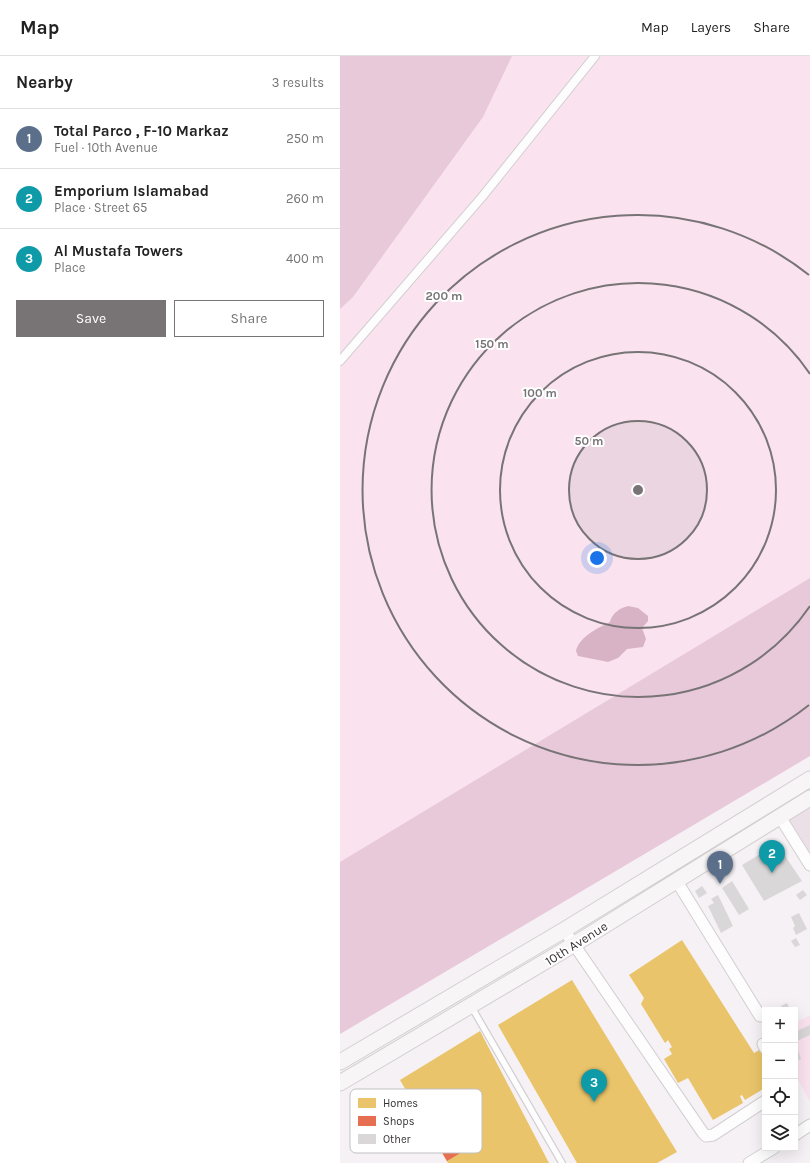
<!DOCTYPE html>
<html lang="en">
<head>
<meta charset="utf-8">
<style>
  :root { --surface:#fff; --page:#f6f6f6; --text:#222; --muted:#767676; --line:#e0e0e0; --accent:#787476 }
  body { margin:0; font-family:Karla,sans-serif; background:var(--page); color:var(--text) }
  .controls { position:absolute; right:12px; bottom:12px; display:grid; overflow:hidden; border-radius:0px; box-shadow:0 4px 16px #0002 }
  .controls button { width:36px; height:36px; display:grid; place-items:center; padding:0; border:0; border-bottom:1px solid var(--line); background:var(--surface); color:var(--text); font:20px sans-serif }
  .you { position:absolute; left:257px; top:502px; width:14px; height:14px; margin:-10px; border:3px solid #fff; border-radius:50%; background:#1a73e8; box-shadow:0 0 0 6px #1a73e833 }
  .badge { display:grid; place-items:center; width:26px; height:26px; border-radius:50%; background:var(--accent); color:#fff; font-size:13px; font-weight:700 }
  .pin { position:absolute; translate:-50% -33px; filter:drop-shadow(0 1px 2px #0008) }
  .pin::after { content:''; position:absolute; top:21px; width:14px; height:12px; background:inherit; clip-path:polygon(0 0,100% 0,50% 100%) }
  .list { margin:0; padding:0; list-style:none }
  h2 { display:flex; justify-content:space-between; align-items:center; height:52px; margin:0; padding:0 16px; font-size:17px }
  h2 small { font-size:13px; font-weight:400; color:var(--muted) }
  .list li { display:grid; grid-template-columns:26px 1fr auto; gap:12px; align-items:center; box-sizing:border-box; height:60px; padding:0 16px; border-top:1px solid var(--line) }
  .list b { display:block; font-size:15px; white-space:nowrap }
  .list p { margin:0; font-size:13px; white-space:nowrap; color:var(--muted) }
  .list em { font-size:13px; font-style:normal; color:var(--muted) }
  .actions { display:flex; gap:8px; padding:12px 16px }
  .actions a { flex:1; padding:9px 0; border:1px solid var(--accent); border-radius:0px; text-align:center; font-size:14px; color:var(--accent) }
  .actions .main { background:var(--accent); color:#fff }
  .icon { flex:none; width:22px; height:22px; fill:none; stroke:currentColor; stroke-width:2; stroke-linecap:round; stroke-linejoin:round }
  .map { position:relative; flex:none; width:470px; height:1107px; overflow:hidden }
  header { display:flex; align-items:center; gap:24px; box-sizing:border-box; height:56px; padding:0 20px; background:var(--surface); border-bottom:1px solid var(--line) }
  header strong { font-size:19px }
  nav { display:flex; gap:22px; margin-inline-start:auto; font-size:14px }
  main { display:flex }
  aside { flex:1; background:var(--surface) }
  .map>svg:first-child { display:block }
  .built { fill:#eae0e6 }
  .green { fill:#fae3ef }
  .forest { fill:#e8c9da }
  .water { fill:#d8b3c6 }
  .homes { fill:#e9c46a }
  .shops { fill:#e76f51 }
  .building { fill:#dad7d9 }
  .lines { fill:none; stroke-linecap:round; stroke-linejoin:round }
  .service-casing { stroke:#d3cfd1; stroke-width:8 }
  .pedestrian-casing { stroke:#d3cfd1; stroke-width:10 }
  .minor-casing { stroke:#d3cfd1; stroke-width:13 }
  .secondary-casing { stroke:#d3cfd1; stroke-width:17 }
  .service { stroke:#fefdfd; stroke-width:5.5 }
  .pedestrian { stroke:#fefdfd; stroke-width:8 }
  .minor { stroke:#fefdfd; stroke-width:11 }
  .secondary { stroke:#f8f5f7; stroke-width:15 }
  .ring { fill:none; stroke:#787476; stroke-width:2 }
  .labels { text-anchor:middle; stroke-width:4; stroke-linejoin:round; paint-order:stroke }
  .street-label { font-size:13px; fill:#343132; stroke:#fff }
  .key { fill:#fff; stroke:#c2c1c2; stroke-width:1 }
  .key-label { font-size:11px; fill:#343132 }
  .centre { fill:#787476; stroke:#fff; stroke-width:2 }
  .ring-label { font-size:12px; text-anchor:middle; font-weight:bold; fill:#787476; stroke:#fff; stroke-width:4; stroke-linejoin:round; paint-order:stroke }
</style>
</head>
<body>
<header>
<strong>Map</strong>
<nav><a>Map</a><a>Layers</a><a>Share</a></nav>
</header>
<main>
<aside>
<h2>Nearby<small>3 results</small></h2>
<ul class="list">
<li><span class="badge" style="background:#5c6f8a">1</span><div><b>Total Parco , F-10 Markaz</b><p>Fuel · 10th Avenue</p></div><em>250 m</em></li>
<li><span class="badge" style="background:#0f9aa8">2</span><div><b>Emporium Islamabad</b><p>Place · Street 65</p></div><em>260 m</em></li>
<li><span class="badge" style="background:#0f9aa8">3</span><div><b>Al Mustafa Towers</b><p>Place</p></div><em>400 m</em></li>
</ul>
<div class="actions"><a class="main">Save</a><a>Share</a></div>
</aside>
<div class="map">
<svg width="470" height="1107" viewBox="0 0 470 1107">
  <rect width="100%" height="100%" fill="#f6f1f4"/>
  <path class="built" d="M470,748v52l-23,-38z"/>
  <path class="green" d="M0,0h470v700l-470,278z
    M470,959v87l-15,-28v-51z"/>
  <path class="forest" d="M0,0h172l-29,61 -130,180 -13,12z
    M470,522v178l-470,278v-172z"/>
  <path class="water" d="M288,550l10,2 10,8v5l-6,7 4,11 -3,8 -16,2 -9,9 -10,4 -30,-6 -2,-5c3,-14 22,-23 34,-29 2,-9 10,-14 18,-16z"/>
  <path class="homes" d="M342,884l72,113 7,-4 4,7v32l-20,12 -3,-5 -2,1 3,7 -30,17 -25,-42 -10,5 -14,-24 8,-5 -3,-5 3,-2 -4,-7 -3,3 -24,-39 3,-6 -15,-23z
    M232,924l105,172 -20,11h-80l-79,-138z
    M140,975l69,132h-101l-48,-83z"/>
  <path class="shops" d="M112,1051l22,38 -27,16 -23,-39z"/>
  <path class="building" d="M437,788l25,37 -38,20 -22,-36z
    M392,825l17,28 -10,6 -17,-27z
    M362,830l5,7 -8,5 -4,-7z
    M463,834l4,5 -7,5 -4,-5z
    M378,839l15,31 -12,7 -13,-27 6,-3 -3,-4z
    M459,857l8,16 -11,6 -3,-7 2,-2 -4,-9z
    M456,882l4,7 -5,2 -4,-6z
    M447,947l3,7h-7l-2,-4z
    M470,969v10l-15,7v-10z
    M458,994l3,9 -4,2 -2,-10z"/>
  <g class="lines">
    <defs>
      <path id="service" d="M131,950l91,157"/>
      <path id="pedestrian" d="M0,305l142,-164 113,-141"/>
      <path id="minor" d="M440,761l30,48
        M336,824l84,136
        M224,874l139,203 3,3 7,-1 52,-34
        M423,988l2,4
        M455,1079l15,-10
        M409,1107l25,-15"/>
      <path id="secondary" d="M0,1006l224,-132 246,-151
        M0,1027l233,-138 237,-147"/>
    </defs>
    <use href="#service" class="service-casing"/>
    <use href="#pedestrian" class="pedestrian-casing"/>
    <use href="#minor" class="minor-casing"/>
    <use href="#secondary" class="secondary-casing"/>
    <use href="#service" class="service"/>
    <use href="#pedestrian" class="pedestrian"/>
    <use href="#minor" class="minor"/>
    <use href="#secondary" class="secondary"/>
  </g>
  <circle cx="298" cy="434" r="69" fill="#787476" fill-opacity=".12"/>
  <g class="ring">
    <circle cx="298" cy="434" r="69"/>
    <circle cx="298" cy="434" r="138"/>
    <path d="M470 550A207 207 0 1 1 470 318"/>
    <path d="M469 649A275 275 0 1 1 469 219"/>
  </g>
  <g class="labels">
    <g class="street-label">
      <text transform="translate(236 887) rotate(-32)" y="5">10th Avenue</text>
    </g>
  </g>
  <rect x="10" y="1033" width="132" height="64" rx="6" class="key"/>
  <rect x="18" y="1042" width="18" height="10" fill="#e9c46a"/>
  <rect x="18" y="1060" width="18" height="10" fill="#e76f51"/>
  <rect x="18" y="1078" width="18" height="10" fill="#dad7d9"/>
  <g class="key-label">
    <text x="43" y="1051">Homes</text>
    <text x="43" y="1069">Shops</text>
    <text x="43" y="1087">Other</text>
  </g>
  <circle cx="298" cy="434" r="6" class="centre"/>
  <g class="ring-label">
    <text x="104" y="244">200 m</text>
    <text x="152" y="292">150 m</text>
    <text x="200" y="341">100 m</text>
    <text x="249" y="389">50 m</text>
  </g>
</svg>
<div class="controls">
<button>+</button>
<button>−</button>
<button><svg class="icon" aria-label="locate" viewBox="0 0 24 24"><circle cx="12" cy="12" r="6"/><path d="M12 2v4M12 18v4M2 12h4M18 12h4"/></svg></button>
<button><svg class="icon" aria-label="layers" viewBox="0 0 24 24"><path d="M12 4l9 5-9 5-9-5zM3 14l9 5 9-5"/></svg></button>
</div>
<div class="you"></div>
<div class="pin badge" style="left:380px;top:828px;background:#5c6f8a">1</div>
<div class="pin badge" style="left:432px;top:817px;background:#0f9aa8">2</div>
<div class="pin badge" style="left:254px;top:1046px;background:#0f9aa8">3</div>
</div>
</main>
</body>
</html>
